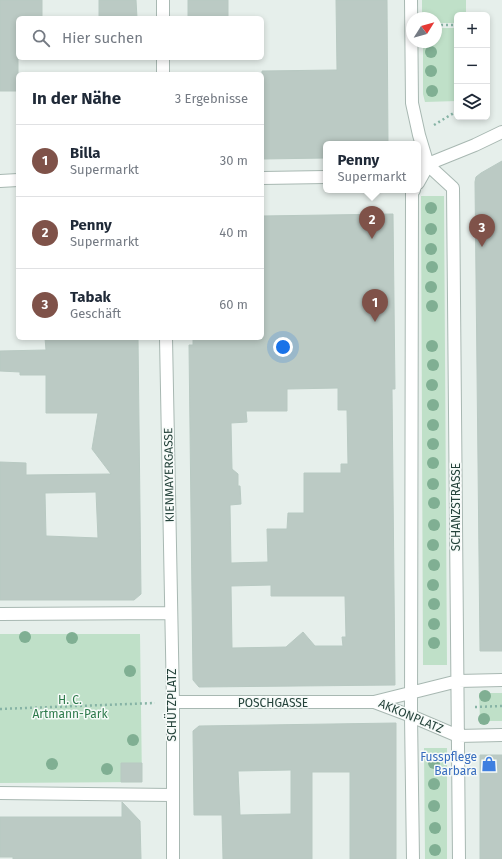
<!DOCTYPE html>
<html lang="de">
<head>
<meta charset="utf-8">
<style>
  :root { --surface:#fff; --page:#f6f6f7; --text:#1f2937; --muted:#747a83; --line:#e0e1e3; --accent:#7f5249 }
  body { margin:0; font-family:"Fira Sans",sans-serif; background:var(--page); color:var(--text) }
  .controls { position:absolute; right:12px; top:12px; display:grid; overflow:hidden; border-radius:6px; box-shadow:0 2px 6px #0003 }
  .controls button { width:36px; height:36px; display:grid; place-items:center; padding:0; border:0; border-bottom:1px solid var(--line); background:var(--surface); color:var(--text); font:20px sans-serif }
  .compass { position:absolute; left:406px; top:12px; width:36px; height:36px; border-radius:50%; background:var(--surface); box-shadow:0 2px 6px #0003; rotate:53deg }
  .you { position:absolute; left:283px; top:347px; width:14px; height:14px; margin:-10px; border:3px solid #fff; border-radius:50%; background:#1a73e8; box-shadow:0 0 0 6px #1a73e833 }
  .badge { display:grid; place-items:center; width:26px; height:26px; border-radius:50%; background:var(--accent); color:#fff; font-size:13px; font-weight:700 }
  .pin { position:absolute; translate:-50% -33px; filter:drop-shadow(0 1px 2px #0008) }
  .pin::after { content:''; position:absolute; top:21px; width:14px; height:12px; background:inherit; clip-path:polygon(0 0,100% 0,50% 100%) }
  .popup { position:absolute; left:323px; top:141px; width:98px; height:52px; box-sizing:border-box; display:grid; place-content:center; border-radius:6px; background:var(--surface); filter:drop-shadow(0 1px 3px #0005); font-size:13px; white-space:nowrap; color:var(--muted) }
  .popup b { font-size:15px; color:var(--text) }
  .popup::after { content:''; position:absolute; left:50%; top:100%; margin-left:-8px; border:8px solid transparent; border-top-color:var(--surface) }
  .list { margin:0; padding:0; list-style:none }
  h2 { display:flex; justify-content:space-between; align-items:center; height:52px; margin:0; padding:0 16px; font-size:17px }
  h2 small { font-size:13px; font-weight:400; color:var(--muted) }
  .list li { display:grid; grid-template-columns:26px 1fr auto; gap:12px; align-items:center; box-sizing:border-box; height:72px; padding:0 16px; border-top:1px solid var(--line) }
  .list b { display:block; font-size:15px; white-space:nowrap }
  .list p { margin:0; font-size:13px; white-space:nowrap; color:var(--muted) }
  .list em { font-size:13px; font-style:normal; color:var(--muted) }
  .icon { flex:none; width:22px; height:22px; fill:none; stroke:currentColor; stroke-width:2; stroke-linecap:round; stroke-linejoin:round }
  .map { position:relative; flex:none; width:502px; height:859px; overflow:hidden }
  .search { position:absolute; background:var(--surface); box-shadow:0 2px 6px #0003; left:16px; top:16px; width:248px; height:44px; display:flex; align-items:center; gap:10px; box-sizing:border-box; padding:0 14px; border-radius:6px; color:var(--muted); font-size:15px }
  .panel { position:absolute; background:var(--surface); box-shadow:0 2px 6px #0003; left:16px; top:72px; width:248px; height:268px; border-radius:6px }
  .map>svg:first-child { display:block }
  .green { fill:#bfe0c8 }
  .building { fill:#bbcac4; stroke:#b8c9c2; fill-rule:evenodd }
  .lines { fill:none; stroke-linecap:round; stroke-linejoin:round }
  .street-casing { stroke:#a8b8b2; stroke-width:14 }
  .path { stroke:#86b3a5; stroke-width:2.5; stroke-dasharray:2 3; stroke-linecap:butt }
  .street { stroke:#fff; stroke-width:12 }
  .tree { fill:#80af93 }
  .labels { text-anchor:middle; stroke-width:3; stroke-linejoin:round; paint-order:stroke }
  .street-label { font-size:12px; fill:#24423a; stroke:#f7fbf9 }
  .park-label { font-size:12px; fill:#2d7a4b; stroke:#f7fbf9 }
  .shop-label { font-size:12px; fill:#366cbe; stroke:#f7fbf9; text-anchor:end }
</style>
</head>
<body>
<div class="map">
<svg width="502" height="859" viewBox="0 0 502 859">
  <rect width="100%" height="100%" fill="#e6efeb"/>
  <path class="green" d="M422,0h44v15h-9v8h-21v-5h-14z
    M436,28h21v73l-32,1 -2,-8v-52h13z
    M421,196h23l3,469h-24z
    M0,634h140l2,148 -142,1z
    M479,693h23v28h-22z
    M424,748h23v111h-22z"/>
  <path class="building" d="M0,0h42v18h-24v73h-18z
    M99,0h37l1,18h-38z
    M188,0h40v18h-40z
    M336,0h51l1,144h-62v14l-64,1v-88l75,-1z
    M502,161v490h-22l-5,-469 1,-5 5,-4z
    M393,214l2,175h-3l3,296 -196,2 -6,-7 -4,-335h4v-7h69v-122zM338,388v22h9l1,54h-7v9h-37v40h-16l-1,16h-20l1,33 -37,1 -1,-58 11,-1 -1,-18h-2v-12l-6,-5 -1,-46 16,-1 -1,-11h41v-22zM271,585v11h74l1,41h-4l1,9h-28l-12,-14 -17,15 -54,1 -1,-62z
    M45,338h93l3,256 -7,6h-134v-138l26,1v12l85,-1 -19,-25 6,-36h-52v-38h-26v-3l-20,-1v-20l46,-1zM96,492l2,46 -52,-2 -1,-43z
    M396,723v136h-46v-87h-38v87h-89l-1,-44h-28l-1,-84 6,-5zM291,770v44l-51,1 -2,-44z
    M480,755h22v104h-22z
    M121,763h21v19h-21z
    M122,802l18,19 1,38h-128v-2h-13v-40h122z"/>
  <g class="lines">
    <defs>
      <path id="street" d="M411,0l1,103 7,32 9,30 25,23 6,671
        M163,18v-18
        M163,74v-16
        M418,168l57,-23 27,-13
        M262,178l64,-1
        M0,181l18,-1
        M418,183l10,-18
        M166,338l7,364v157
        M0,614l171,-1
        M173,702h201l84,-21 44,-1
        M374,702l37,14 47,20 44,-1
        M0,793l172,2
        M413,859l-2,-143 1,-523 2,-3"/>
    </defs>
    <use href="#street" class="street-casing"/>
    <path class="path" d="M436,25h21
      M434,125l23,-14
      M475,707l27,-1
      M0,709l155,-6"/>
    <use href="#street" class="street"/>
  </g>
  <g class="tree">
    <circle cx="431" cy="52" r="6"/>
    <circle cx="431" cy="71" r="6"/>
    <circle cx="432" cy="91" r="6"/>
    <circle cx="431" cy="208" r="6"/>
    <circle cx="431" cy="229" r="6"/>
    <circle cx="431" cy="249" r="6"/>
    <circle cx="432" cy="267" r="6"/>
    <circle cx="431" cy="287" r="6"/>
    <circle cx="432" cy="306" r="6"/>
    <circle cx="432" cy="346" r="6"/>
    <circle cx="433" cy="365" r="6"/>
    <circle cx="432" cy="385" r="6"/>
    <circle cx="433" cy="405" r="6"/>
    <circle cx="433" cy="425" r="6"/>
    <circle cx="433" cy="444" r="6"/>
    <circle cx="433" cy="463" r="6"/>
    <circle cx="433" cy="484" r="6"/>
    <circle cx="434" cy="503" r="6"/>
    <circle cx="434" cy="525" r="6"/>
    <circle cx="433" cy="545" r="6"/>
    <circle cx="434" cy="565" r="6"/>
    <circle cx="433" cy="585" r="6"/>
    <circle cx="434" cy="604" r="6"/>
    <circle cx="434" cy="624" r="6"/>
    <circle cx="25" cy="637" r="6"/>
    <circle cx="72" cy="638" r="6"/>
    <circle cx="434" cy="643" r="6"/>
    <circle cx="130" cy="671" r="6"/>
    <circle cx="485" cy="696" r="6"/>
    <circle cx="484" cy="719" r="6"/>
    <circle cx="133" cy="740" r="6"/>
    <circle cx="434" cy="763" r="6"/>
    <circle cx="52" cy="764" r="6"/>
    <circle cx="107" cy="769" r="6"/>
    <circle cx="434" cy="784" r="6"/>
    <circle cx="434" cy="806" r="6"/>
    <circle cx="435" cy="828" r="6"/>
    <circle cx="435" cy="850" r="6"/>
  </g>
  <defs>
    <symbol id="shop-bare" viewBox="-9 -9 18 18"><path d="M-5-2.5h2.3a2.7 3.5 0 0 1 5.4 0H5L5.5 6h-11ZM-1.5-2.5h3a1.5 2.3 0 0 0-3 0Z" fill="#3f7fe0" stroke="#f7fbf9" stroke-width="2.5" paint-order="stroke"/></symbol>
  </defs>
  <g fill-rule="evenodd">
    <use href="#shop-bare" x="478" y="753" width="22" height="22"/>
  </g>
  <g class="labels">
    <g class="street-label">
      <text transform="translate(169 475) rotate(-91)" y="4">KIENMAYERGASSE</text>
      <text transform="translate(456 507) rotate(-90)" y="4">SCHANZSTRASSE</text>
      <text x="273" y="707">POSCHGASSE</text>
      <text transform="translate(172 705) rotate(-90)" y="4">SCHÜTZPLATZ</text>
      <text transform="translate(411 716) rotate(23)" y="4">AKKONPLATZ</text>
    </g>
    <g class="park-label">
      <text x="70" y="704">H. C.<tspan x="70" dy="14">Artmann-Park</tspan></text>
    </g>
    <g class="shop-label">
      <text x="477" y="761">Fusspflege<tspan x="477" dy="14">Barbara</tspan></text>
    </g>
  </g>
</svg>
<div class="controls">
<button>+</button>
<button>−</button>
<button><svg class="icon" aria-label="layers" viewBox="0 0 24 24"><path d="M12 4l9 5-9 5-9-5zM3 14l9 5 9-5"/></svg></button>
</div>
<svg class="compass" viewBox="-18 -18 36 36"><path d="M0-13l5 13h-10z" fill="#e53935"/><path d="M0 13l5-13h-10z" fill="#747a83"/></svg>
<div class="you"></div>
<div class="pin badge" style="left:375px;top:322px">1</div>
<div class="pin badge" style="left:372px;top:239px">2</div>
<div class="popup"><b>Penny</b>Supermarkt</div>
<div class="pin badge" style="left:482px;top:247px">3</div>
<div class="search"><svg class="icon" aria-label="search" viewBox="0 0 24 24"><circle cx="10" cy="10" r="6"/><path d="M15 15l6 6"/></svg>Hier suchen</div>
<section class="panel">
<h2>In der Nähe<small>3 Ergebnisse</small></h2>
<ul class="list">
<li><span class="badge">1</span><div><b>Billa</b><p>Supermarkt</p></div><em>30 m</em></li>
<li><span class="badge">2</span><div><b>Penny</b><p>Supermarkt</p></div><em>40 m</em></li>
<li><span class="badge">3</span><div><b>Tabak</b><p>Geschäft</p></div><em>60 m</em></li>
</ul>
</section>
</div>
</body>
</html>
